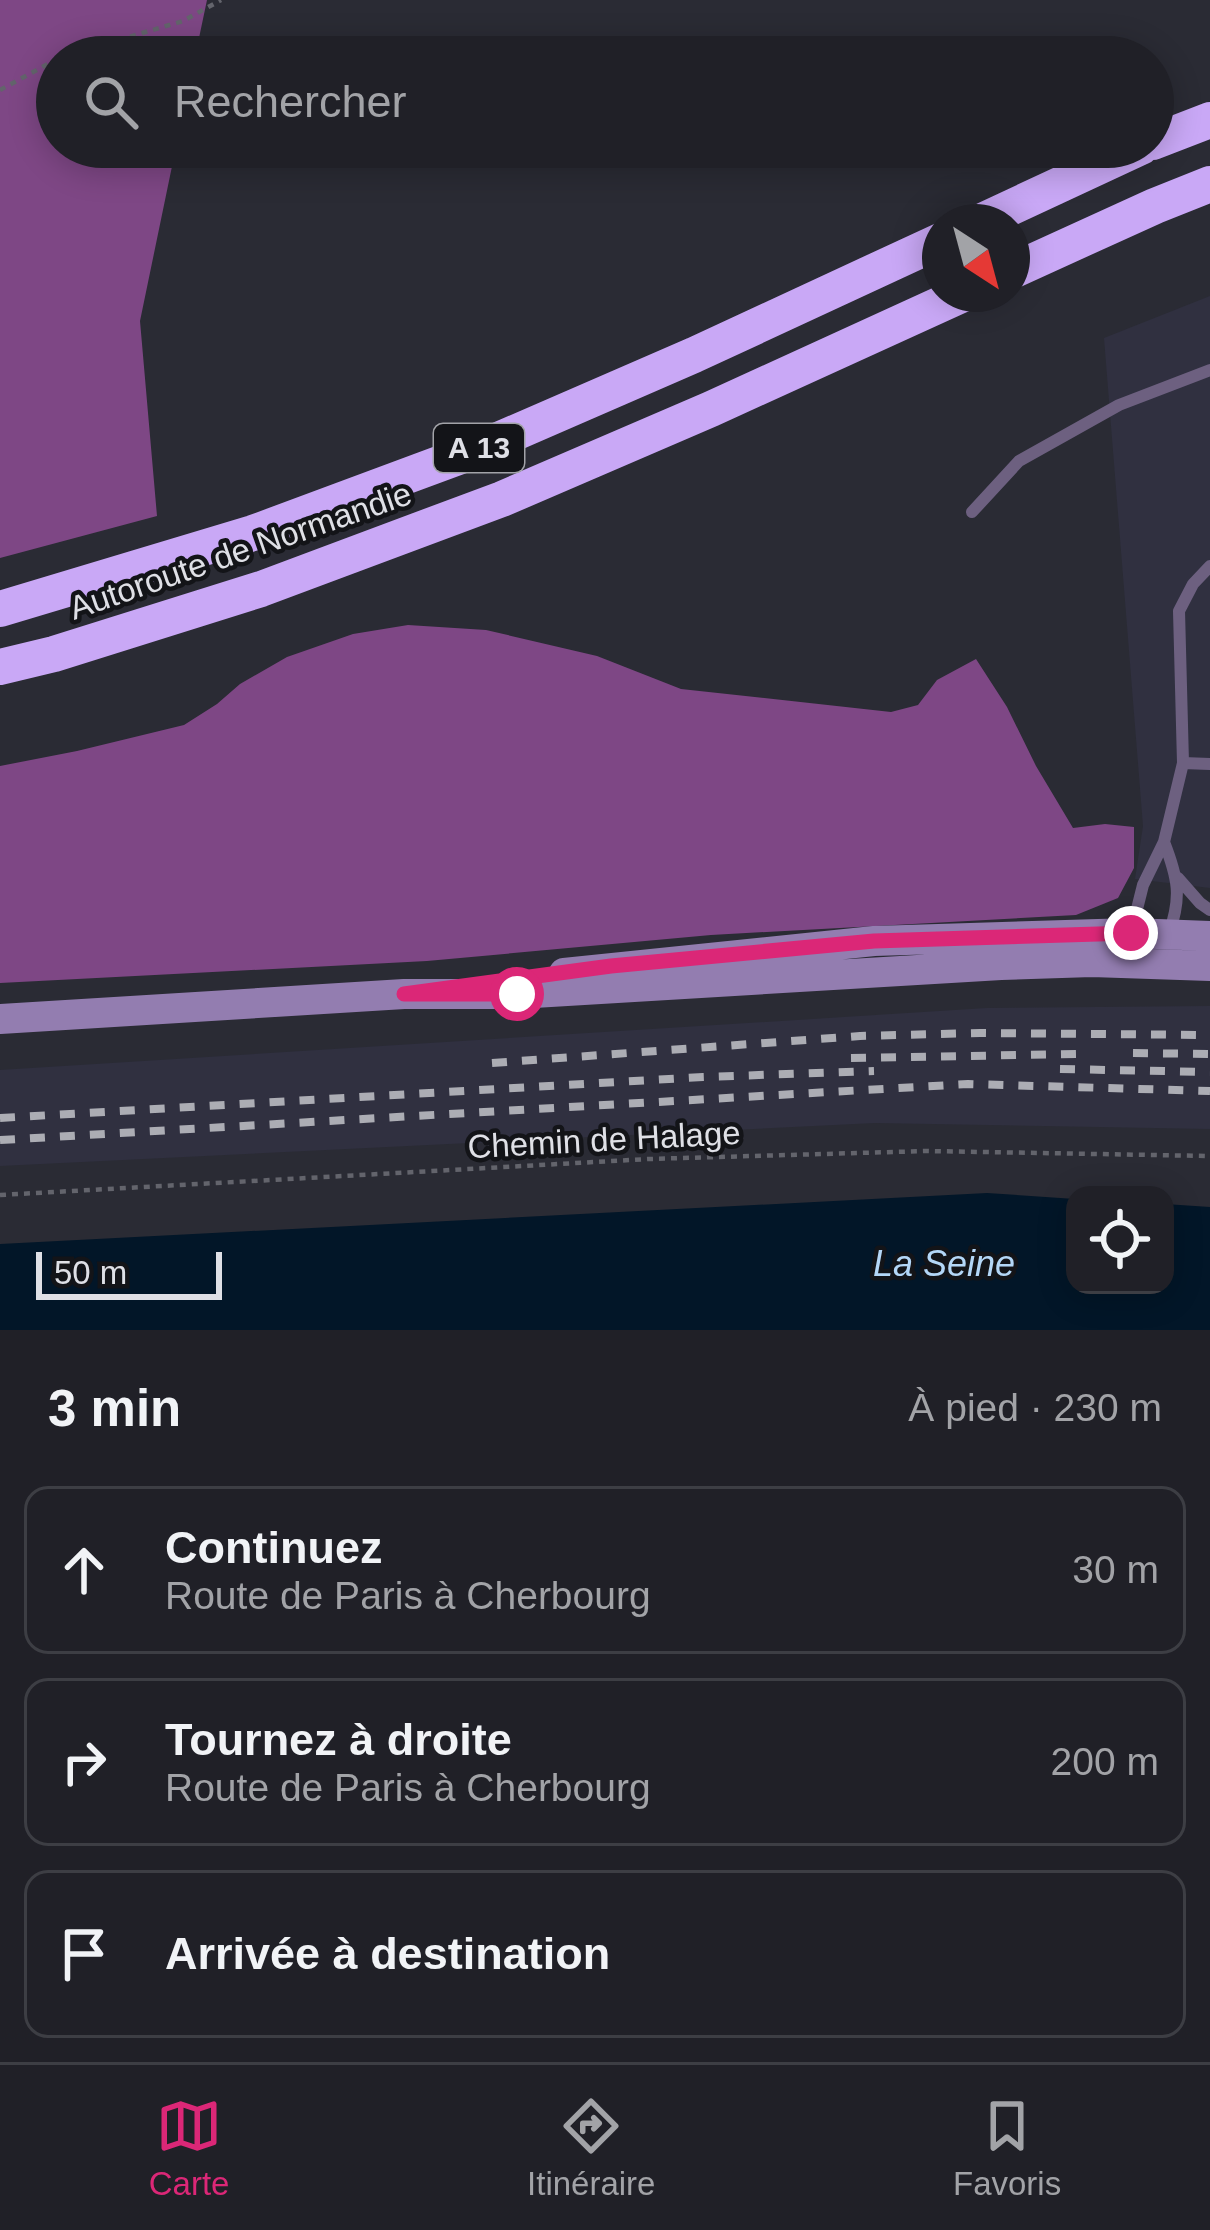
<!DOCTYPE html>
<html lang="fr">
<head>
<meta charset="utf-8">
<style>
  :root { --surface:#202027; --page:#28282f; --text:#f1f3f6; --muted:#a2a3a7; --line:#3d3e44; --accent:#db2777 }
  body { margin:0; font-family:Helvetica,sans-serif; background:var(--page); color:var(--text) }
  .controls { position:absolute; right:36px; bottom:36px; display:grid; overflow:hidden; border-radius:24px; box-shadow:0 6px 30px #0003 }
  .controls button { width:108px; height:108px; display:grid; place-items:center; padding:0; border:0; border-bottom:3px solid var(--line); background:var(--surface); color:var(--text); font:60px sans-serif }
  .compass { position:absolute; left:922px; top:204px; width:108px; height:108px; border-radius:50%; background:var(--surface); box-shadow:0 6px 30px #0003; rotate:144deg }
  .scale { position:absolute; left:36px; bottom:30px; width:186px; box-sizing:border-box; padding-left:12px; border:6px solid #dfe0e6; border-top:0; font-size:33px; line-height:42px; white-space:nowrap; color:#dfe0e6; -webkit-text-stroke:9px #131418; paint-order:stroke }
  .stop { position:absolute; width:36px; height:36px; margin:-27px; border:9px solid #db2777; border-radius:50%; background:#fff }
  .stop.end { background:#db2777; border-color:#fff; box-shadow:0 3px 12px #0008 }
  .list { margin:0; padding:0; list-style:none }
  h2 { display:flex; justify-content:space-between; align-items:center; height:156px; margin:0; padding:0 48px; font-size:51px }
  h2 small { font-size:39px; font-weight:400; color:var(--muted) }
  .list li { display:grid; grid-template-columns:78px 1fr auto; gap:36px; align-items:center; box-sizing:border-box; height:168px; margin:0 24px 24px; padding:0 24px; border:3px solid var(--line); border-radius:24px }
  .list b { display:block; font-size:45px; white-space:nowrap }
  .list p { margin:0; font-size:39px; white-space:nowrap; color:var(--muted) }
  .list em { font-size:39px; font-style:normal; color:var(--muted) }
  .icon { flex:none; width:66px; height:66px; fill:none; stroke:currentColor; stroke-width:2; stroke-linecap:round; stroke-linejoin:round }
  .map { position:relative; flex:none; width:1210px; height:1330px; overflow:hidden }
  .search { position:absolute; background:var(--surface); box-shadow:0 6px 30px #0003; left:36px; right:36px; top:36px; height:132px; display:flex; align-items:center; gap:30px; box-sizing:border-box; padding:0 42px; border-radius:66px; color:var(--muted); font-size:45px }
  .sheet { height:732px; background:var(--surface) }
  nav { display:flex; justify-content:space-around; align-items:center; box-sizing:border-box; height:168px; border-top:3px solid var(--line); background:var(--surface); font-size:33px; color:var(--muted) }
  nav a { display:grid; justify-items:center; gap:6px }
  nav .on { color:var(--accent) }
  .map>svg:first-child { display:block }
  .built { fill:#303040 }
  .forest { fill:#7e4785 }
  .water { fill:#021628 }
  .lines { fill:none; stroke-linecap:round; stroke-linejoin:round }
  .path { stroke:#63646c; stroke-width:4.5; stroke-dasharray:6 6; stroke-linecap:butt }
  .service { stroke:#6d6080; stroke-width:12 }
  .secondary { stroke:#937db0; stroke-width:30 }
  .motorway { stroke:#c9a8f6; stroke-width:36 }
  .rail { stroke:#acadb4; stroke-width:8; stroke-dasharray:15 15; stroke-linecap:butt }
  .route { stroke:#db2777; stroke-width:15 }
  .labels { text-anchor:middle; stroke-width:9; stroke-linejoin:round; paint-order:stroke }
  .shield { fill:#131418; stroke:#a2a3a8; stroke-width:3 }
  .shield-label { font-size:30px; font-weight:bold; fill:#dfe0e6 }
  .street-label { font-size:33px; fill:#dfe0e6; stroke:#131418 }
  .water-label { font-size:36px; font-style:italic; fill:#b4d7f7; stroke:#131418 }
</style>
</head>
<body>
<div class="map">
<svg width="1210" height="1330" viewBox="0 0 1210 1330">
  <rect width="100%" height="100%" fill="#2a2b34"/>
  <path class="built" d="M1210,296v592l-75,-9 8,-53 -39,-488z
    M1210,1006v123l-335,-6 -875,43v-96l987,-62z"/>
  <path class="forest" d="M0,0h207l-12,57h-138v90h119l-36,174 17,195 -157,42z
    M408,625l78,5 111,26 84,33 210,23 27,-7 19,-25 39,-21 31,48 29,59 37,62 32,-4 29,3v41l-16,30 -42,17 -365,20 -284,26 -427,22v-217l77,-15 107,-26 33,-21 23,-20 47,-27 66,-23z"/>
  <path class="water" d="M987,1193l88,6v86h90v-81l45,3v123h-1210v-86z"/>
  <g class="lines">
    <path class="path" d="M61,57l122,-36 38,-21
      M0,90l57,-31
      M0,1195l649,-36 278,-8 283,5"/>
    <path class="service" d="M972,512l47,-51 100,-56 91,-35
      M1183,763l-4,-152 14,-27 17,-18
      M1164,842c14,36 18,55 5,91
      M1178,878l22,25 10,7
      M1131,933l12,-48 21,-43 19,-79 27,1"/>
    <path class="secondary" d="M564,973l310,-32 257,-8 79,3
      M0,1019l404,-25h113l484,-29 91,-3 118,4"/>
    <path class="motorway" d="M1153,142l57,-22
      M980,222l161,-75
      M1012,271l143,-65 55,-22
      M0,609l253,-76 213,-79 228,-99 246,-114
      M0,667l54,-13 207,-65 241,-90 209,-90 252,-115"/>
    <path class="rail" d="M1133,1053l77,1
      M851,1058l228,-4
      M492,1063l368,-27 120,-3 230,2
      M1060,1069l150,3
      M0,1118l703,-41 171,-6
      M0,1140l968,-56 242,7"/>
  </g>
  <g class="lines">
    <path class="route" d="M517,994h-113l207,-28 263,-25 257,-8"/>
  </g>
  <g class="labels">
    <rect class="shield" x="434" y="424" width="90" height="48" rx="9"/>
    <g class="shield-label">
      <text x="479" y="458">A 13</text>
    </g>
    <g class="street-label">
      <text transform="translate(240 550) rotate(-19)" y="12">Autoroute de Normandie</text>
      <text transform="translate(604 1139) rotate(-3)" y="12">Chemin de Halage</text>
    </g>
    <g class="water-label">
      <text x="944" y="1276">La Seine</text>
    </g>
  </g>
</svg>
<div class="controls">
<button><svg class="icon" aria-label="locate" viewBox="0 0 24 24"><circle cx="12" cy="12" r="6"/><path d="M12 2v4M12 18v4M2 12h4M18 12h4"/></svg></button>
</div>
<svg class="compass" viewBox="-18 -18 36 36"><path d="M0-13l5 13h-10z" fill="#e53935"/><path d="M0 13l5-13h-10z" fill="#a2a3a7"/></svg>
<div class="scale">50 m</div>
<div class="stop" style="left:517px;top:994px"></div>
<div class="stop end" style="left:1131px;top:933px"></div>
<div class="search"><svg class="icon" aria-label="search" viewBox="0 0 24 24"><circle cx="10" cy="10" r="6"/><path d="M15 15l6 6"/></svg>Rechercher</div>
</div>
<section class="sheet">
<h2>3 min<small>À pied · 230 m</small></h2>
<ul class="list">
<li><svg class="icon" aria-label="ahead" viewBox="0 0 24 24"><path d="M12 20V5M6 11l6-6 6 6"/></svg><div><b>Continuez</b><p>Route de Paris à Cherbourg</p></div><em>30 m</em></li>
<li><svg class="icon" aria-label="right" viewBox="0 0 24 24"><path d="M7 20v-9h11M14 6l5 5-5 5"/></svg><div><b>Tournez à droite</b><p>Route de Paris à Cherbourg</p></div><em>200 m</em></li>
<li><svg class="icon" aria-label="arrive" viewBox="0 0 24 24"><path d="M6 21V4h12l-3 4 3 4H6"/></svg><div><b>Arrivée à destination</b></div></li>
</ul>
</section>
<nav>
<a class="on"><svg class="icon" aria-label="map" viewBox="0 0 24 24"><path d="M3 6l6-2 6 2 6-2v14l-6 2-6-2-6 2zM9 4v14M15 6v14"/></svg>Carte</a>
<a><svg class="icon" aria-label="directions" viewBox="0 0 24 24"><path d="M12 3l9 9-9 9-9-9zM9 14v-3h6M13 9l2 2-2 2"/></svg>Itinéraire</a>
<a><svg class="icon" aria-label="saved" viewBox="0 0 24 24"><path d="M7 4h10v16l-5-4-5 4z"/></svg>Favoris</a>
</nav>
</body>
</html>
